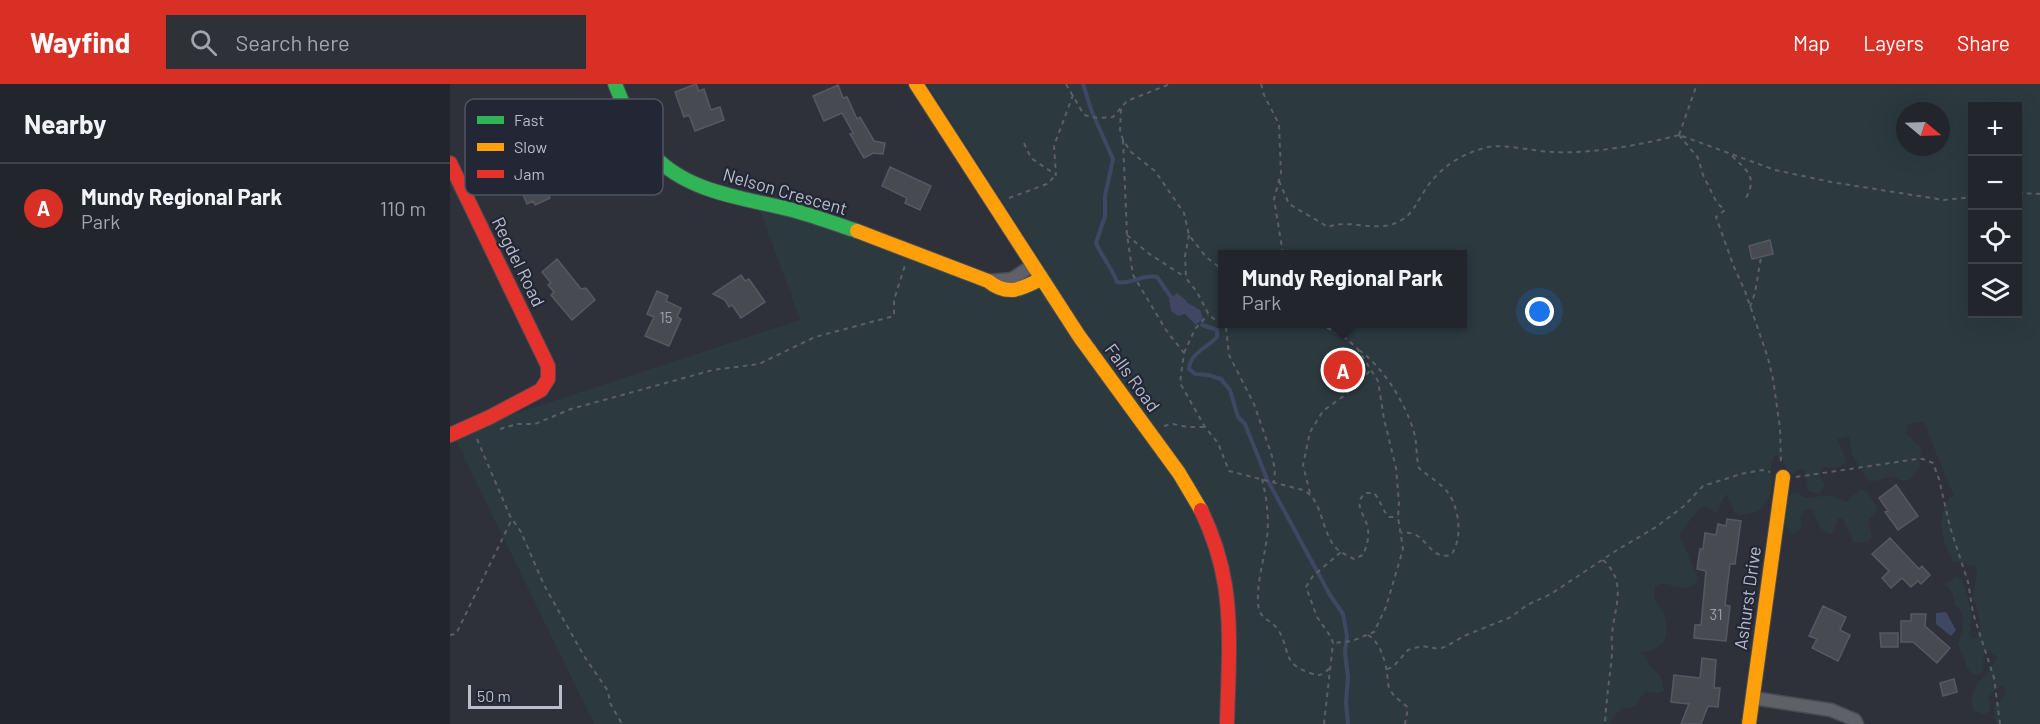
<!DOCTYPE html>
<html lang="en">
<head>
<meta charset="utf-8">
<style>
  :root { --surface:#22252c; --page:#2e3138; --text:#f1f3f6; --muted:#a2a5a9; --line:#3f4248; --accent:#d93025 }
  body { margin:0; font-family:Barlow,sans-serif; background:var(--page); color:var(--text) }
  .controls { position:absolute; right:18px; top:18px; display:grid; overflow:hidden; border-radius:0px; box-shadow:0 6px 24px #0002 }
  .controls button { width:54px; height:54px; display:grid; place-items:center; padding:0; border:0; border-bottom:2px solid var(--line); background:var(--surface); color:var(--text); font:30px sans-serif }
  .compass { position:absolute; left:1446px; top:18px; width:54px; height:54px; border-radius:50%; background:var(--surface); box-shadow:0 6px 24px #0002; rotate:109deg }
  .scale { position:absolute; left:18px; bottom:15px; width:94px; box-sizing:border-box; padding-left:6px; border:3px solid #babdca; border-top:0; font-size:16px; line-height:21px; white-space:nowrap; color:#babdca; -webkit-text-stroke:4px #222635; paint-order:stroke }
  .you { position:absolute; left:1090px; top:228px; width:21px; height:21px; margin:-15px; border:4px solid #fff; border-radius:50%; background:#1a73e8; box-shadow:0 0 0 9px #1a73e833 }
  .badge { display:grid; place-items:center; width:39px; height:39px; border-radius:50%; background:var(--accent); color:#fff; font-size:20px; font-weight:700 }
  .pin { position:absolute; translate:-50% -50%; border:3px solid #fff; box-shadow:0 2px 6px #0006 }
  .popup { position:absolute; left:768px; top:166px; width:249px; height:78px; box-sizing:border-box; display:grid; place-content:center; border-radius:0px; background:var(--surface); filter:drop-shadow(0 2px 4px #0005); font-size:20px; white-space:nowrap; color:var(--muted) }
  .popup b { font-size:22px; color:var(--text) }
  .popup::after { content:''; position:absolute; left:50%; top:100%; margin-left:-12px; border:12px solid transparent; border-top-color:var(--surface) }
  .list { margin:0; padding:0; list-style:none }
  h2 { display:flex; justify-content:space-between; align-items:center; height:78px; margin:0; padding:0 24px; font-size:26px }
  h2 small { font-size:20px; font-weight:400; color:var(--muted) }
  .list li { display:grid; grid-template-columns:39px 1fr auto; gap:18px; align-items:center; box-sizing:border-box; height:90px; padding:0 24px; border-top:2px solid var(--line) }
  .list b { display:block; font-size:22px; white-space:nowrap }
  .list p { margin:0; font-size:20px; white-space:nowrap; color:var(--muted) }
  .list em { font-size:20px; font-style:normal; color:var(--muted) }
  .icon { flex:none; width:33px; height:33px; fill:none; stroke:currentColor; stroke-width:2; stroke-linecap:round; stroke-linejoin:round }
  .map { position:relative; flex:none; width:1590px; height:640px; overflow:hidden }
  header { display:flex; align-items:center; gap:36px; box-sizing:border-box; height:84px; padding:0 30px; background:var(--accent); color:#fff }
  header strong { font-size:28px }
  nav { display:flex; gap:33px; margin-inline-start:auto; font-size:21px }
  .search { width:420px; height:54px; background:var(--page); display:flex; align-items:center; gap:15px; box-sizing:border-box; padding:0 21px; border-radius:0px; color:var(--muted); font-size:22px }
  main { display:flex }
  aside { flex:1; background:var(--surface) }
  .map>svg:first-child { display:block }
  .green { fill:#2c3a40; fill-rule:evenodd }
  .water { fill:#3f4763 }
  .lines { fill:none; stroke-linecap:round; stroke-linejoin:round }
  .stream { stroke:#3f4763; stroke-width:4 }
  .building { fill:#474a51; stroke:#575962; stroke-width:1.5 }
  .street-casing { stroke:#4a4c53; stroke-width:15 }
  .fast-casing { stroke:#4a4c53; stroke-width:16 }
  .slow-casing { stroke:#4a4c53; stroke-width:16 }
  .jam-casing { stroke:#4a4c53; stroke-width:16 }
  .path { stroke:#5c5f66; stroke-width:2; stroke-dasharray:4.5 4.5; stroke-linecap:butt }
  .street { stroke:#5e6168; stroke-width:12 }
  .fast { stroke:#30b455; stroke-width:14 }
  .slow { stroke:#ff9f0a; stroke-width:14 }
  .jam { stroke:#e5322d; stroke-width:14 }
  .labels { text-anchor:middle; stroke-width:4.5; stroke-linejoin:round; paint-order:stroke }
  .number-label { font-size:15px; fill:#9da0ac }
  .street-label { font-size:18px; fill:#babdca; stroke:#222635 }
  .key { fill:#222635; stroke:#505362; stroke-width:1.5 }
  .key-label { font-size:16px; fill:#babdca }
</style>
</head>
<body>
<header>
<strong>Wayfind</strong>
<div class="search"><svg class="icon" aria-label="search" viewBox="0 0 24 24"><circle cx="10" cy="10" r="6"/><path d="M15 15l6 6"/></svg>Search here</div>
<nav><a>Map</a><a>Layers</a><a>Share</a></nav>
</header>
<main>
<aside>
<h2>Nearby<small></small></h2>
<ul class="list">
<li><span class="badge">A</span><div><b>Mundy Regional Park</b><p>Park</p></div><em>110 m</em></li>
</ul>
</aside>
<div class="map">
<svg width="1590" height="640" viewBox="0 0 1590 640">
  <rect width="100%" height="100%" fill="#2e313a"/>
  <path class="green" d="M477,0h1113v640h-44l-2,-16 12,-14 -3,-9c-7,4 -11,6 -15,13l3,5 -2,9 -5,2 -7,-2 -5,-5c-3,-23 18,-31 25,-50l-9,-6 -5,3 1,5 -3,14 -4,2c-15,-5 -11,-20 -19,-31 5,-13 10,-32 -5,-40 3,-8 -1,-12 -6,-18h-5l13,-9 7,3c4,11 8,24 9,35 0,9 -3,15 1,24l4,-1 4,-11 -2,-15 -5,-14 4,-28 -2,-6 -7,2 -4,-3 -12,-2c-10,-23 -17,-40 -2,-64l4,-1 -31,-75 -15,3 -2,9c4,5 11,9 14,15 3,10 -2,27 -11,32h-9l-8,-4 -17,5h-7l-16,-27 -3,-18 -12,3 9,20c-4,12 -12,9 -22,8l-3,3 -1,7 5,8 -6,9 -11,-3 -2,-20 -5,-3 -9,6 -6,-6 -1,-6 -7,-3v-5c-16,10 3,34 -15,52 -3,4 -6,6 -12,7 -22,6 -16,-6 -24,-19l-7,10 -2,10 -13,-8 -6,3 -20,25 19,45c-7,13 -22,9 -33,4l-10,3 -1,13c18,19 19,52 -12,53l8,14 11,11 3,14 -6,2 -13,-1c-10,11 -5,16 -22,16l-10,9 -2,7h-1017l-141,-290 347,-114 -41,-113 39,10 199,74 49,-18v-4zM1522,22h46v208h-46zM1455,27h36v36h-36zM773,170h240v70h-240z
    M1411,405l6,3 10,16 -1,5 -8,7 4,16 -3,5 -15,2 -11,-24 -5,-1 -5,16c-11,0 -18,-13 -19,-23l-4,-3 -7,3 -3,7 2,5 -3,7 -8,4c-9,-12 -11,-30 2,-41h4c11,10 22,1 34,3 5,1 10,4 15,6z"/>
  <path class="water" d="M727,209l10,8 -1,1 14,8 3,9 -7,6 -11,-11 -7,2 -7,-5 -2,-12z
    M1496,528l10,18 -5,6 -15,-12v-11z"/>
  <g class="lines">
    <path class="stream" d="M633,0l9,28 21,47 -8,37v20l-9,27c6,14 16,25 21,39 14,3 25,-8 40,-5l14,20
      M752,241l15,5v7c-10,11 -27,16 -28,32l6,5 13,1 13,4 9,11 8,27 7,7 22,55
      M818,397l62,114 13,19 4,22 -2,17 3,24 -2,25 2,22"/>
  </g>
  <path class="building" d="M246,0l3,7 5,-2 7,21 9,-3 4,13 -29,11 -6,-16 -5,2 -9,-25z
    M388,1l5,13 4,-1 10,22 3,-2 14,24 11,2 -2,11 -10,-1 -9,5 -14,-24 3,-1 -11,-20 -18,8 -11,-25z
    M83,78l7,14h2l8,22 -15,7 -2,-4 -6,3 -16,-37 9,-4 2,4z
    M440,83l41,19 -11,24 -15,-7 2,-5 -25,-12z
    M1320,156l3,14 -21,5 -3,-13z
    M107,175l24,30 5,-1 9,12 -23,20 -21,-25 3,-3 -6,-7 3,-2 -9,-11z
    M291,191l4,6 4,-2 16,23 -24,16 -9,-13 -3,2 -4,-7 -12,-6z
    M207,207l11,5 -2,5 15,7 -4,9 4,2 -12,27 -24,-10 9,-19 -7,-3z
    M1446,401l22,31 -20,14 -13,-18 3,-1 -9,-13z
    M1277,435l14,2 -6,43h-5l-5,41 5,1 -4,35 -32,-3 1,-13h6l5,-54 -9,-2 3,-20h3l2,-16 11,2 2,-11 8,2z
    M1440,454l29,31 3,-3 8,9 -9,9 -3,-3 -7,6 -9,-9 -11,10 -9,-10 7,-7 -17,-17z
    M1373,522l23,11 -6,13 10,5 -12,26 -26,-13 5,-9 -8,-3z
    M1461,530h15l-1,12 25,22 -13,15 -24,-21h-12v-21h10z
    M1430,549h18v14h-17z
    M1252,574l14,2 -2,28h6l-2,19 -10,-1 -7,18h-20l8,-20 -18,-2 3,-27 26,3z
    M1504,595l3,13 -14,4 -3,-13z"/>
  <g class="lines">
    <defs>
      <path id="street" d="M538,197l24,-2 21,-14
        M1303,614l78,12 24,10 2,4"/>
      <path id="fast" d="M165,0c10,25 20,52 39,72 35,37 91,42 138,54 22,6 44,14 65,21"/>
      <path id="slow" d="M466,0l163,252 100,137 22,37
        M407,147l131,50c20,16 33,8 53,-2
        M1299,640l34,-247"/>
      <path id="jam" d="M0,79l98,203v13l-7,11 -51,27 -40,18
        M751,426c11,23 20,50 24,75 7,44 3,94 2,139"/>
    </defs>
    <use href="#street" class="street-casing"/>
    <use href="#fast" class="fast-casing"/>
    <use href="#slow" class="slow-casing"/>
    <use href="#jam" class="jam-casing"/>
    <path class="path" d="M616,0l18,31 14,3 15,-1 14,-16 43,-17
      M811,0l3,11 15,29 2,49 -7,26 9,55
      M671,25l-1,21 3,10 8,12 24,19 29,42 5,22 17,22 17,13
      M1229,51l19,23 5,17 14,28 8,7 -9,7 18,50 11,24 23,67 5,21 7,49 1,35
      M1229,51l18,-51
      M1232,52l93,34 56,12 113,18 28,-3
      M673,56l4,95 6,40 33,55 18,23 -4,30 25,44 13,16 11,28 74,19c21,10 17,42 34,59 5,4 11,7 17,10l9,-4c4,-9 7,-19 4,-30 -3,-12 -14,-20 -2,-32h9c7,8 8,17 15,24h9
      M574,59l7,15 25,17 -2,-29 19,-51
      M1282,72c14,14 26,20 14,42
      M829,97l10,23 39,23c22,-9 49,7 72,-6 13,-7 17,-19 25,-31 14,-22 37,-37 63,-43 16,-3 46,4 64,5 39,2 89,-7 127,-17
      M1568,109l22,1
      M559,114l38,-14 9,-9
      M677,151l21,18 37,24
      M739,151l-4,21 1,22 11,14 12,23 17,13 3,27 25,49 18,52 3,14 -1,12
      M1300,223l5,-14 6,-36
      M869,240l23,11 15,13 21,33 6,38 12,49 3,35 -1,14 5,32 -17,58 -12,25 -22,9 -19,2
      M909,266c25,18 48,55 56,86 2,10 1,21 4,32 8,7 18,13 26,21 14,15 19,49 6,66 -24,6 -23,-26 -50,-22
      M734,269l11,-24 13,-14
      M714,342l9,-2 14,3h18
      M50,345l17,-5h18l36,-15 142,-39 46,-6 56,-27 79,-21v-16l11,-35
      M27,355l33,77 11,16 23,53 40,71 24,35 2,12 12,21
      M1346,393l121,-18h6l10,4 6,16 11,48 18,55 5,31 21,65 6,46
      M812,395c5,20 8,44 4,65 -3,19 -9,39 -8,59 1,18 13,15 21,28 12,22 3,32 31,42 10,4 12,2 20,-5
      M860,409l-7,-28 7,-33 13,-21 22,-16 25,-24
      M1153,476c7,6 13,15 14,24 3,17 -4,34 -5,51 -1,6 1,13 0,19 -2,23 -6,46 -7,70
      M0,551l6,-1 56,-115
      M918,551c12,7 17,25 19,38 1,4 0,9 2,14 4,11 12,13 19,21l-3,16
      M937,585l6,-2 15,-17 14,-4 17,3 8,-3 17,-10 47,-19 16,-12 24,-11 66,-44 39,-23 28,-21 19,-20 38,-12 21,-4 8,2
      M874,640l9,-81 -2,-6 -14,-20 -11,-30 7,-11 28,-24"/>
    <use href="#street" class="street"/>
    <use href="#fast" class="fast"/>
    <use href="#slow" class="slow"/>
    <use href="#jam" class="jam"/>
  </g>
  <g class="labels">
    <g class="number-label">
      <text x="216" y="239">15</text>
      <text x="1266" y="536">31</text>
    </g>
    <g class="street-label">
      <text transform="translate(335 108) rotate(16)" y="6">Nelson Crescent</text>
      <text transform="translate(68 178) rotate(64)" y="6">Regdel Road</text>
      <text transform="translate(682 294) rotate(54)" y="6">Falls Road</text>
      <text transform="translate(1298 514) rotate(-82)" y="6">Ashurst Drive</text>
    </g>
  </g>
  <rect x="15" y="15" width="198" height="96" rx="9" class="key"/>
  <rect x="27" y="32" width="27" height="8" fill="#30b455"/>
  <rect x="27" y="59" width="27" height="8" fill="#ff9f0a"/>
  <rect x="27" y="86" width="27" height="8" fill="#e5322d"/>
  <g class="key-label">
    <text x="64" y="42">Fast</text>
    <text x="64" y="69">Slow</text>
    <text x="64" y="96">Jam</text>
  </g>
</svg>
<div class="controls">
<button>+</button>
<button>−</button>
<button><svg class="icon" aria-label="locate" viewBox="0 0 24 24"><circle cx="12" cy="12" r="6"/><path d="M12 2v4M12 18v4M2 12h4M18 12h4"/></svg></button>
<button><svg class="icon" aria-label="layers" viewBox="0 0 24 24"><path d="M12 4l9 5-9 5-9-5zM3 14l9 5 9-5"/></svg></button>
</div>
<svg class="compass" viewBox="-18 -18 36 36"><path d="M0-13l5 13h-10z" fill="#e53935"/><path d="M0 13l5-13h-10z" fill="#a2a5a9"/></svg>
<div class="scale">50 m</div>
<div class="you"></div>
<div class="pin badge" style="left:893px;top:286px">A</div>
<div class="popup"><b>Mundy Regional Park</b>Park</div>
</div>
</main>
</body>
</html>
